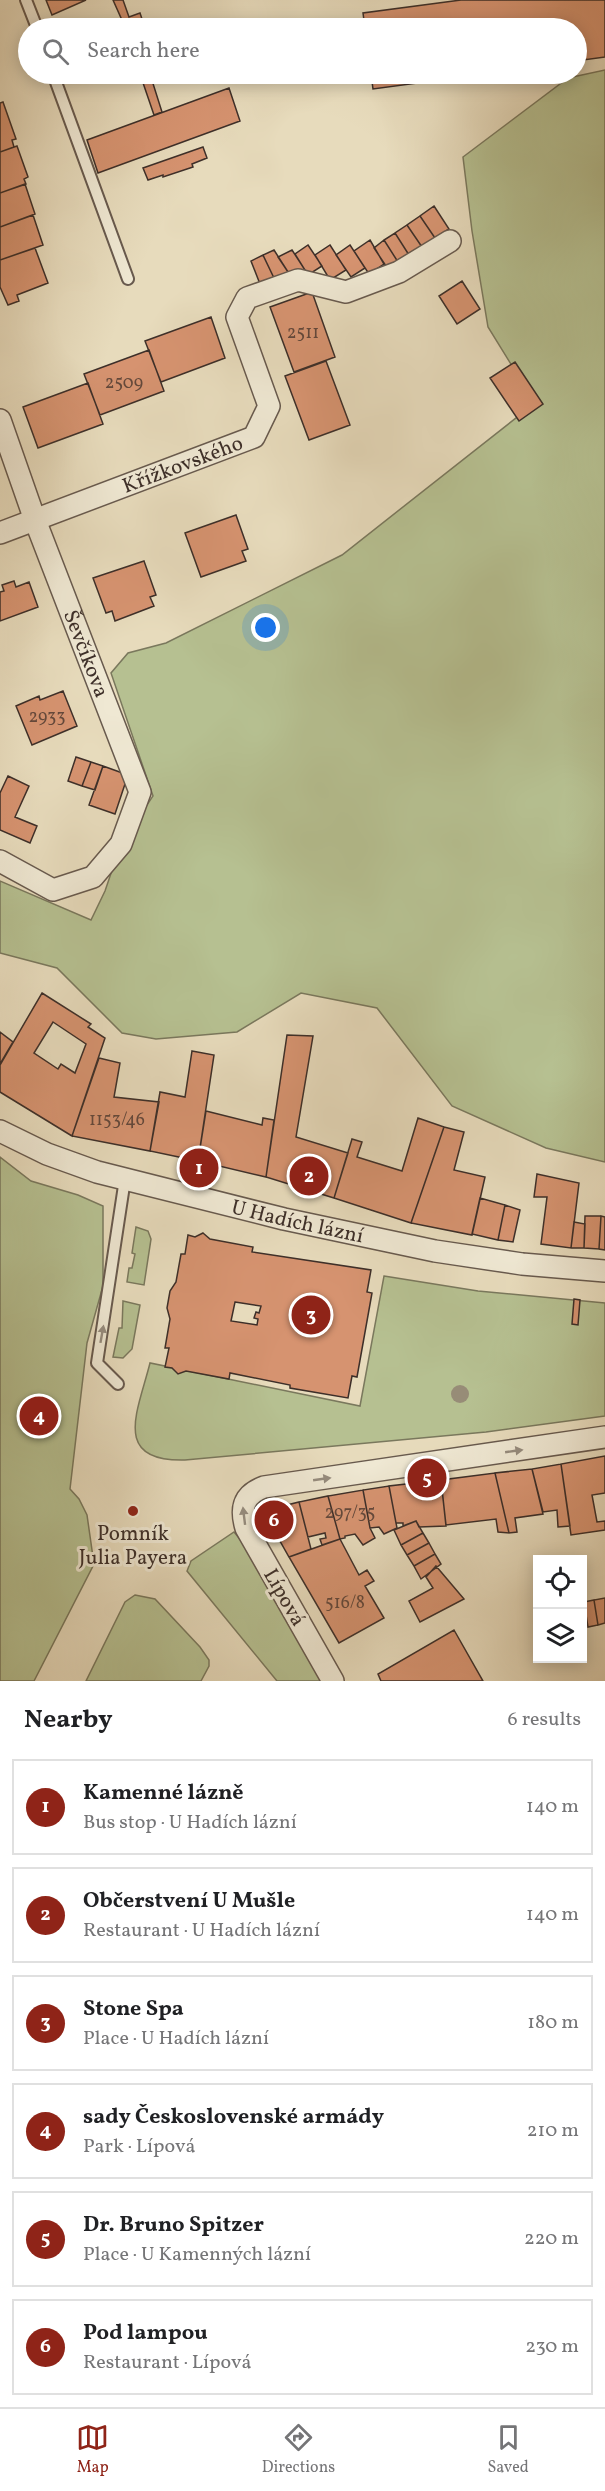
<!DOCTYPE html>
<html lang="en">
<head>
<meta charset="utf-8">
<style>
  :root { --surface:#fff; --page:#f6f6f6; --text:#202124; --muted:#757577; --line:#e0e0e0; --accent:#8f2418 }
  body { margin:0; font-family:Vollkorn,serif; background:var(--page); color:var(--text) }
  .controls { position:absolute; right:18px; bottom:18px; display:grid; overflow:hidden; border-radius:0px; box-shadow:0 3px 15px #0003 }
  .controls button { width:54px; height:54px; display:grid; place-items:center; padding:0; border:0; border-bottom:2px solid var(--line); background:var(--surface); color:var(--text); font:30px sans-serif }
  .you { position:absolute; left:266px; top:628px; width:21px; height:21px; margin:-15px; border:4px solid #fff; border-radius:50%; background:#1a73e8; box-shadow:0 0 0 9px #1a73e833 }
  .badge { display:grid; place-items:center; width:39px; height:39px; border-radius:50%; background:var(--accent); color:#fff; font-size:20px; font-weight:700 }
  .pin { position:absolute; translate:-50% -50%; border:3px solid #fff; box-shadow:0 2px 6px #0006 }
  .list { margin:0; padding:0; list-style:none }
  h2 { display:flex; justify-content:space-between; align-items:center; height:78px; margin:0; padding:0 24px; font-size:26px }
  h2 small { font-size:20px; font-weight:400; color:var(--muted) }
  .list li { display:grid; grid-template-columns:39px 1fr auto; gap:18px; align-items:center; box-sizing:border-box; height:96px; margin:0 12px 12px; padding:0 12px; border:2px solid var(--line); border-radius:0px }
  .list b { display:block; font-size:22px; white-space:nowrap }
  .list p { margin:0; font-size:20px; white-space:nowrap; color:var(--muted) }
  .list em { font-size:20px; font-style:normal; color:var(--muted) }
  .icon { flex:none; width:33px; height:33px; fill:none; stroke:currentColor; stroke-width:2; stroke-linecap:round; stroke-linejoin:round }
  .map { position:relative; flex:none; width:605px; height:1681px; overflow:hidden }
  .search { position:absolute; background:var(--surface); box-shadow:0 3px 15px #0003; left:18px; right:18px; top:18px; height:66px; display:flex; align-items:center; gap:15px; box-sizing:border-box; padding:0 21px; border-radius:33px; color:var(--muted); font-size:22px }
  .sheet { height:726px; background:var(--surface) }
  nav { display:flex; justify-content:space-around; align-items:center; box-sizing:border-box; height:84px; border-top:2px solid var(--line); background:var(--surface); font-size:16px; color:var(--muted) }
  nav a { display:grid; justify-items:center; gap:3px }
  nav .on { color:var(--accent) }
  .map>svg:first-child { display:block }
  .green { fill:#b6c091; stroke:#7a785d; stroke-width:1.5 }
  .building { fill:#d69370; stroke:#3d2f29; stroke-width:1.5; fill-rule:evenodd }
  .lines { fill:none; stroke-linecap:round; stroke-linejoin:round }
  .service-casing { stroke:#685a4e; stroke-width:14 }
  .minor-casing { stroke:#685a4e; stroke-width:24 }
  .service { stroke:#efe8d3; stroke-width:10 }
  .minor { stroke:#efe8d3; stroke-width:21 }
  .tree { fill:#978c77 }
  .oneway { fill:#968c7e }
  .poi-dot { fill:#8f2418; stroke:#efe8d3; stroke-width:2 }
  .labels { text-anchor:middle; stroke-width:6; stroke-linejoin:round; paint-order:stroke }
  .number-label { font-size:18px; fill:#63483b }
  .street-label { font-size:21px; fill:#3d2f29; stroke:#efe8d3 }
  .poi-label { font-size:21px; fill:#3d2f29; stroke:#efe8d3 }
</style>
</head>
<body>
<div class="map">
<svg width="605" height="1681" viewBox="0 0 605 1681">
  <rect width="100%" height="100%" fill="#e7dbbc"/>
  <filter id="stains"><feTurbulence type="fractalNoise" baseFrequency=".00333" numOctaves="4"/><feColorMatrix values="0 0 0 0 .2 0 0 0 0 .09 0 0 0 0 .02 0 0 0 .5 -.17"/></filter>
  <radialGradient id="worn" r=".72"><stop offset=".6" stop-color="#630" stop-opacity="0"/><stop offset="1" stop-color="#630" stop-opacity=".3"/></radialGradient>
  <path class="green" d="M605,70v1092l-59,-14 -94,-42 -75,-98 -76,-15 -64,39 -81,7 -34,-6 -65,-65 -57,-15v-72l91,39 14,-29 16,-47 32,-48 -42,-123 17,-20 38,-10 176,-88 193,-152 -47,-76 -16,-96 -9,-74 105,-79z
    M0,1157l31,24 47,14 25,11v80l-16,57 -17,146 9,10 8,16 7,49 -60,117h-34z
    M136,1227l12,4 3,8 -7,46 -17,-3 2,-14h3l3,-14 -3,-1z
    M384,1276l94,15 127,12v113l-119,16 -301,28c-74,2 -47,-49 -35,-97l210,43z
    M123,1301l17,4 -8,44 -9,9 -10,-1 6,-29h3z
    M234,1532l15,18 73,131h-45l-90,-110 4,-10z
    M135,1595l20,4 45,48 9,13v6l-8,15h-115l39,-79z"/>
  <path class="building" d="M46,0h40l-34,15z
    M113,0h10l6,17 11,-4 5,15h-35l-2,-4 13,-6z
    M461,0h144v57l-29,4v-33h-211l-2,-15z
    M140,74h10l12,38 -8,3z
    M371,74h114l-112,15z
    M229,88l11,33 -142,52 -11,-33z
    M3,102l13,37 -4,1 2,7 -14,5v-49z
    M17,146l11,31 -4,2 2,5 -26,9v-41z
    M203,147l4,11 -15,6 1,3 -30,10v-2l-15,5 -5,-12z
    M25,184l10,30 -35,13v-34z
    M434,206l15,23 -14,9 -15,-22z
    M33,215l10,30 -43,15v-33z
    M420,216l15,22 -13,9 -15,-22z
    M407,225l15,22 -13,8 -14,-22z
    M395,233l14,22 -11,7 -14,-22z
    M370,240l14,24 -15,10 -15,-23z
    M384,240l14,22 -10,7 -14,-21z
    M308,245l14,21 -14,9 -13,-21z
    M330,245l16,25 -16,10 -15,-25z
    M350,245l15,23 -14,9 -15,-22z
    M35,248l13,35 -31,12 2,6 -11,4 -8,-18v-27z
    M274,250l14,22 -14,6 -11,-23z
    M292,250l13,20 -13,8 -14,-21z
    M263,255l11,23 -14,6 -9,-23z
    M462,281l18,28 -23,15 -18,-28z
    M312,292l23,65 -41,15 -24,-65z
    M211,317l14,41 -64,24 -16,-41z
    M149,350l15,41 -64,24 -16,-41z
    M326,361l24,64 -41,15 -24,-64z
    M515,362l28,42 -24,17 -29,-43z
    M88,383l15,41 -65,24 -15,-41z
    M236,515l12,34 -6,2 4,10 -45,16 -16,-44z
    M144,561l12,34 -6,2 4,9 -39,15 -3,-10 -6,2 -13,-35z
    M14,581l2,6 13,-5 9,25 -38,14v-29l4,-1 -2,-6z
    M63,691l14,35 -45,19 -16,-39 23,-10 1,4z
    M76,757l15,5 -9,24 -14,-5z
    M91,762l12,4 -8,24 -13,-4z
    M103,766l25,9 -13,39 -26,-9z
    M8,776l21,10 -14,31 22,9 -7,17 -30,-13v-37z
    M42,993l49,31 -3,3 17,11 -33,98 -72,-44v-27zM53,1022l33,22 -11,29 -14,-9 -3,5 -24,-16z
    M0,1032l13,10 -13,22z
    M287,1035l26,1 -17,101 52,16 -14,45 -68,-21z
    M192,1051l22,4 -16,106 -48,-10 10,-59 25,5z
    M99,1058l21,5 -6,34 45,5 -9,49 -78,-15z
    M206,1111l56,14 1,-7 11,2 -8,57 -68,-16z
    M418,1118l26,9 -33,96 -77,-25 18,-59 10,3 -5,15 45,14z
    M444,1127l20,5 -10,38 31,7 -13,58 -61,-12z
    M537,1174l42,9 -8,65 -30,-4 6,-47h-13z
    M480,1198l25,7 -7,35 -26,-6z
    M505,1205l15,5 -7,32 -15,-2z
    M585,1216h16l-2,33 -15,-1z
    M601,1216l4,1v33l-6,-1z
    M574,1222l11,2 -1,24h-13z
    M203,1233l7,6 43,8 -1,5 119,18 -4,22 5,1 -15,84 -5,-1 -4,22 -58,-10v-3l-60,-12 -1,6 -43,-8 -8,3 -6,-6 -7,-1 4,-19h-4l5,-29 -3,-11 3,-17 6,-9 5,-28h4l3,-19 7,2zM235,1302l26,4 -2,7 -3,-1 -2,6 4,1 -1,6 -26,-4z
    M574,1299l6,1 -2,25 -6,-1z
    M605,1456v37l-13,2 5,27 8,-1v9l-34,5 -10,-71z
    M561,1464l9,62 -12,1 -1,-17 -14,2 -11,-43z
    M532,1469l11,45 -28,4 2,14 -8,1 -14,-60z
    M495,1473l14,60 -11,-1 -2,-13 -50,6 -5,-45z
    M441,1480l5,46 -27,1 -3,-6 -13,5v-3h-7l-7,-37z
    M389,1486l8,42 -13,6 -5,-7 -9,1 -7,-38z
    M363,1490l7,38 5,10 -12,7 -8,-11 -10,2v2l-5,1 -12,-43z
    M328,1496l12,43 -18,6 -2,-6 6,-1 -1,-5 -17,4 -9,-35z
    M299,1502l12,47 -22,8 -26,-46z
    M416,1521l7,12 -22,12 -7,-15z
    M423,1533l6,10 -22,12 -6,-10z
    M340,1539l19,36 8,-5 7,11 -9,5 19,32 -45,25 -50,-86z
    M429,1543l6,11 -21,12 -7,-11z
    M435,1554l6,10 -20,15 -7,-13z
    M436,1566l28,33 -44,23 -11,-21 24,-13 -7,-11z
    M605,1598v25l-7,2 -4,-25z
    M594,1600l4,25 -10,2 -4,-25z
    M454,1630l29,51h-102l-3,-7z"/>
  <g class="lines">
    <defs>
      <path id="service" d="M26,0l11,28
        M53,74l75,205
        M118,1384l-21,-21 28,-184"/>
      <g id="minor">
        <path id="s1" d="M0,420l35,100 105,272 -19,52 -28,33 -40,13 -53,-29"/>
        <path id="s2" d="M0,533l254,-96 15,-31 -32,-89 10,-19 51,-18 48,12 53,-20 51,-31"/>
        <path id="s3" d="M0,1131l47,23 50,18 187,47 151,32 87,13 83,7"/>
        <path d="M333,1681l-87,-153c-6,-20 -3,-33 18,-41l341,-50"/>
      </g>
    </defs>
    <use href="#service" class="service-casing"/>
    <use href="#minor" class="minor-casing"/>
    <use href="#service" class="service"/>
    <use href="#minor" class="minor"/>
  </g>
  <circle class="tree" cx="460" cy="1394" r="9"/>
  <defs><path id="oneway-solid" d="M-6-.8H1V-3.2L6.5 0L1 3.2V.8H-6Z" transform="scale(1.5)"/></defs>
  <g class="oneway">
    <use href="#oneway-solid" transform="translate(102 1334) rotate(-80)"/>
    <use href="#oneway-solid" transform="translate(514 1451) rotate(-8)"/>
    <use href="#oneway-solid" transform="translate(322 1479) rotate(-8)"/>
    <use href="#oneway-solid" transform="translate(244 1516) rotate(-97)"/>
  </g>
  <circle class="poi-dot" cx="133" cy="1511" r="6"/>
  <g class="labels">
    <g class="number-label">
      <text x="303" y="338">2511</text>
      <text x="124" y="388">2509</text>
      <text x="47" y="722">2933</text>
      <text x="117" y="1125">1153/46</text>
      <text x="350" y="1518">297/35</text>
      <text x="345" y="1608">516/8</text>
    </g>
    <g class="street-label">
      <text dy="7" stroke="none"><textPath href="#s2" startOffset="195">Křížkovského</textPath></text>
      <text dy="7" stroke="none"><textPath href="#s1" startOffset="249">Ševčíkova</textPath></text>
      <text dy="7" stroke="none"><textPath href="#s3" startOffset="312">U Hadích lázní</textPath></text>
      <text transform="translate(285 1597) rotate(60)" y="7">Lípová</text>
    </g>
    <g class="poi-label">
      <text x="133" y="1540">Pomník<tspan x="133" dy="24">Julia Payera</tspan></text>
    </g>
  </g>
  <rect width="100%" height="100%" filter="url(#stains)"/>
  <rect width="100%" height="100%" fill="url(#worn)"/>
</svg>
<div class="controls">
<button><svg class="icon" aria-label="locate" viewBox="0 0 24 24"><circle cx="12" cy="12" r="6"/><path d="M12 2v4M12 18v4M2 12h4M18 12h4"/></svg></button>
<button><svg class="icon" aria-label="layers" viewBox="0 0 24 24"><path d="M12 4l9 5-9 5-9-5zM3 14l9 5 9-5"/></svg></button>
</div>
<div class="you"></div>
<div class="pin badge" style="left:199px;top:1168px">1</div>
<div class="pin badge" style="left:309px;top:1176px">2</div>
<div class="pin badge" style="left:311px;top:1315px">3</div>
<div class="pin badge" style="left:39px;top:1416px">4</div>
<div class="pin badge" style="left:427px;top:1478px">5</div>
<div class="pin badge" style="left:274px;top:1520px">6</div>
<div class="search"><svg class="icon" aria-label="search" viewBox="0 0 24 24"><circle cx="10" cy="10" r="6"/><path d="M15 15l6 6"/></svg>Search here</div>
</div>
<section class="sheet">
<h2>Nearby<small>6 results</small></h2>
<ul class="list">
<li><span class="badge">1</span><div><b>Kamenné lázně</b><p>Bus stop · U Hadích lázní</p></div><em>140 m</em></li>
<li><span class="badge">2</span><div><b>Občerstvení U Mušle</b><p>Restaurant · U Hadích lázní</p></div><em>140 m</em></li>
<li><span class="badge">3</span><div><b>Stone Spa</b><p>Place · U Hadích lázní</p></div><em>180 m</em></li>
<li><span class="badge">4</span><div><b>sady Československé armády</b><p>Park · Lípová</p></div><em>210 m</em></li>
<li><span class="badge">5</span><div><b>Dr. Bruno Spitzer</b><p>Place · U Kamenných lázní</p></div><em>220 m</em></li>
<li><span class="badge">6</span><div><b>Pod lampou</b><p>Restaurant · Lípová</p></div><em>230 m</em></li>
</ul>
</section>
<nav>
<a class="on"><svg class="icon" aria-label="map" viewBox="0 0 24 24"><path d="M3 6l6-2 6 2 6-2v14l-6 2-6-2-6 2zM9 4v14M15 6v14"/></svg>Map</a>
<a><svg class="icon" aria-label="directions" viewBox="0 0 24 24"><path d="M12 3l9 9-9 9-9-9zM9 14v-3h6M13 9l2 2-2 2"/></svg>Directions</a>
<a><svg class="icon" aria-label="saved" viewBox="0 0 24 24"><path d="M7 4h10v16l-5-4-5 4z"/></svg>Saved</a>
</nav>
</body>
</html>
